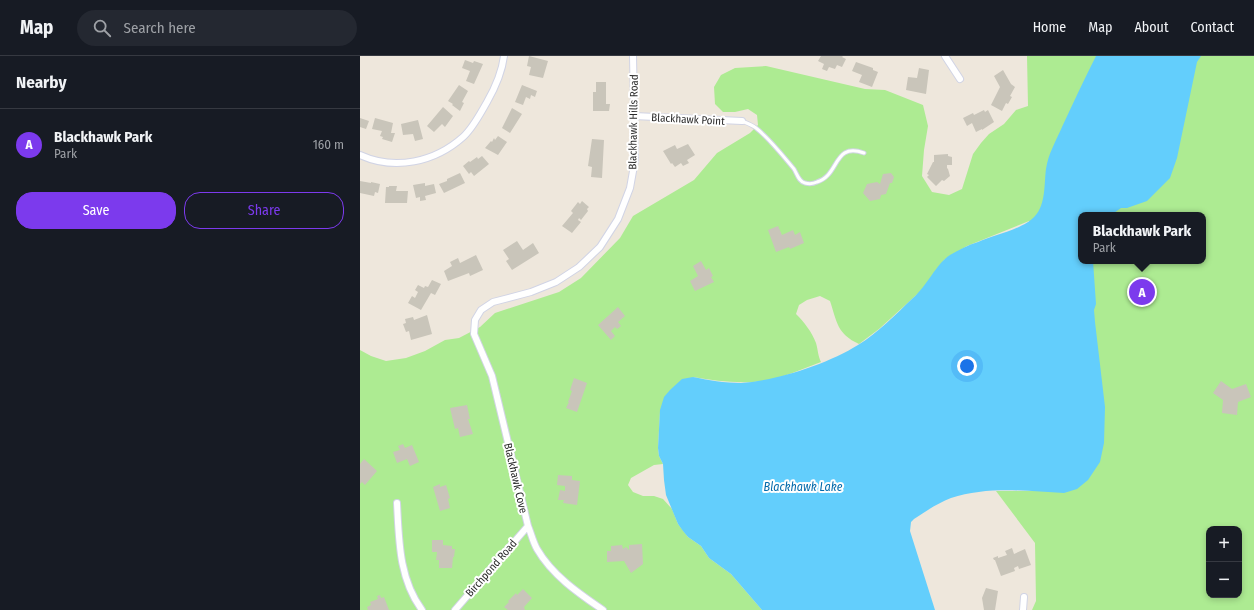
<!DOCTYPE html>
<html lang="en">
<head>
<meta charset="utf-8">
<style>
  :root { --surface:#171b24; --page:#242831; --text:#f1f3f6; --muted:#9ea1a6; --line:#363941; --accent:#7c3aed }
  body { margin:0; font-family:"Fira Sans Condensed",sans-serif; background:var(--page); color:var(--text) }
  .controls { position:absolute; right:12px; bottom:12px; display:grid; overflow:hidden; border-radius:8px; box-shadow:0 2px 6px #0003 }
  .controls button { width:36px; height:36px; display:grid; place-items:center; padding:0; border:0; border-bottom:1px solid var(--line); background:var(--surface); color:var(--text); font:20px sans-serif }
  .you { position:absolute; left:607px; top:310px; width:14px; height:14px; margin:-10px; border:3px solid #fff; border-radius:50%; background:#1a73e8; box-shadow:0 0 0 6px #1a73e833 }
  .badge { display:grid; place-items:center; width:26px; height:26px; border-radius:50%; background:var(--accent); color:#fff; font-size:13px; font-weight:700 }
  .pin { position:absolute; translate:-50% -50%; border:2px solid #fff; box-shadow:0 1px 4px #0006 }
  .popup { position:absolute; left:718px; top:156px; width:128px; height:52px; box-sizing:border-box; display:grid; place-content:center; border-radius:8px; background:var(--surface); filter:drop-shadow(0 1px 3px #0005); font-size:13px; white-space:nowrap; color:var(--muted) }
  .popup b { font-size:15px; color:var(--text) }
  .popup::after { content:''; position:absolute; left:50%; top:100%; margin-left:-8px; border:8px solid transparent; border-top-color:var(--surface) }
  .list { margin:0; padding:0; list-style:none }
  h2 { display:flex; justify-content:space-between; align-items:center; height:52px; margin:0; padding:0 16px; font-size:17px }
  h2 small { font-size:13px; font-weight:400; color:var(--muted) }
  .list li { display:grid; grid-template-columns:26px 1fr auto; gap:12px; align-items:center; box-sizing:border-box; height:72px; padding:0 16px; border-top:1px solid var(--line) }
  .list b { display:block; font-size:15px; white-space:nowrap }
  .list p { margin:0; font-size:13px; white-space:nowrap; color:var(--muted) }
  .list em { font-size:13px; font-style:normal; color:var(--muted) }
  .actions { display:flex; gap:8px; padding:12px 16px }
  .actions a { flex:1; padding:9px 0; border:1px solid var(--accent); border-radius:16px; text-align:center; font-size:14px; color:var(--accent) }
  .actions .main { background:var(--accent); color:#fff }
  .icon { flex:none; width:22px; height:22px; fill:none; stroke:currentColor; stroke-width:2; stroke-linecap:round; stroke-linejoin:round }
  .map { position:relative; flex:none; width:894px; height:554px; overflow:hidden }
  header { display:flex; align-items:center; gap:24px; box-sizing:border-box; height:56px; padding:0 20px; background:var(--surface); border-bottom:1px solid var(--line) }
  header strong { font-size:19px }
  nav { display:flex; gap:22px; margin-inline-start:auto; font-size:14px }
  .search { width:280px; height:36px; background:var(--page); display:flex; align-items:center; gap:10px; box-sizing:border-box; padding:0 14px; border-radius:22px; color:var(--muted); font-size:15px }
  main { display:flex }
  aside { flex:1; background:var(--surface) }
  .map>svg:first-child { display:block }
  .green { fill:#adeb92; fill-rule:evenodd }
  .water { fill:#63cefc }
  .building { fill:#c9c5ba }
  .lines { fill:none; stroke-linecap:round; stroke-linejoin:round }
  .service-casing { stroke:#d1d4e5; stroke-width:5 }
  .minor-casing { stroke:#d1d4e5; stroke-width:8 }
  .service { stroke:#fff; stroke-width:3 }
  .minor { stroke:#fff; stroke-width:6 }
  .labels { text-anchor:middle; stroke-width:4; stroke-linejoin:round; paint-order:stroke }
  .street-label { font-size:11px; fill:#2b2b2b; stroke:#fff }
  .water-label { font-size:12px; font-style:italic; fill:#0069aa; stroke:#fff }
</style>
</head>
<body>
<header>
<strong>Map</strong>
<div class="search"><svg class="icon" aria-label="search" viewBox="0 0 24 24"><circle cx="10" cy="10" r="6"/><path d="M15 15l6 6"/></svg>Search here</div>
<nav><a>Home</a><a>Map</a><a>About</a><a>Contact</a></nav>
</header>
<main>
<aside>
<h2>Nearby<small></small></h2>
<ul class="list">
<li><span class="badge">A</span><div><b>Blackhawk Park</b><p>Park</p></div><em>160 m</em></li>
</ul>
<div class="actions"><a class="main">Save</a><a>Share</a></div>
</aside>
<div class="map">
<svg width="894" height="554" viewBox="0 0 894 554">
  <rect width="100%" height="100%" fill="#eee7dc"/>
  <path class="green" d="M667,0h227v554h-222l4,-9 -1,-58 -39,-52h38l-5,-270 -62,25 -23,14 -21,29 -44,40 -20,15c-22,-10 -22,-22 -29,-43l-10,-5 -13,4 -8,5 -3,9c8,8 16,18 20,29 2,7 2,13 5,19 -19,7 -38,16 -58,19 -23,3 -47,0 -70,-4l-33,35 -2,36 1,8 4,8 -9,1 -23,13 -3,7 5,7 10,4h11l9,3 9,10 6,15 10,13 13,9 8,12 22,16 31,36h-402v-260l11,6 15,5 20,-3 19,-7 20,-11 14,-2 21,-11 15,-14 64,-21 22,-14 39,-40 13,-22 61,-36 23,-27 33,-20 8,-8 -1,-10 -9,-6 -13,3h-12l-8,-8 -1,-17 7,-12 14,-7 31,-2 99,23 20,1 38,15 5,21 -4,24 -2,26 10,16 17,3 13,-6 11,-35 8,-11 8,-9 15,-10 12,-14 12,-4zM721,159h122v46h-122zM849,473h30v66h-30z"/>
  <path class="water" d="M736,0h105l-4,6 -20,96 -7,20 -23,23 -20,7h-6l-10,7h-30v46h12l3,43 -2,6 1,12 10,85 -1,36 -4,19 -12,18 -11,9 -13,4c-37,-2 -77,-7 -113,5 -13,5 -25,13 -37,21l-3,3 -1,9 25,79h-173l-31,-36 -22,-16 -8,-12 -13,-9 -5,-6 -5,-7 -12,-29 -2,-15 -1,-16 -4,-8 -1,-8 2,-38 4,-13 6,-7 12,-11 11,-2c14,3 33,6 48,6 34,-2 87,-19 117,-38 20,-12 38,-31 55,-47 14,-12 23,-34 37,-43 9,-5 18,-10 28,-13 16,-7 46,-13 57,-26 11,-12 9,-32 11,-47 2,-15 10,-28 16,-42 11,-24 22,-47 34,-71z"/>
  <path class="building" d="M169,0l19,5 -5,17 -14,-3 2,-8 -4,-1z
    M461,0h22l-1,1 4,2 -4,8 -5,-2 -2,4 -6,-2 -2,4 -5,-2 2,-5 -6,-3z
    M105,4l8,3 1,-2 9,3 -9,20 -8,-3 4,-10 -8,-3z
    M496,6l17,6v2l5,2 -6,15 -13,-5 3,-7 -10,-4z
    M559,12l10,2 -3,24 -20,-4 2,-13 9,1z
    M643,14l8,14 4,3 -5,9 2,1 -4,7 -2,-1 -4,8 -11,-6 9,-18 -6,-11z
    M236,26h10v22h4l-1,7h-16v-19h3z
    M99,29l9,6 -6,11 2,1 -4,8 -8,-6 1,-1 -5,-3z
    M162,29l15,6 -2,6 -4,-2 -1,4 -4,-2 -3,8 -8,-3z
    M83,51l10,9 -8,11 -3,-3 -8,8 -7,-6z
    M152,52l10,6 -12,19 -8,-5z
    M624,54l1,2 3,-2 6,12 -12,8v-1l-6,3 -4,-9 -5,3 -4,-8 10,-5 1,2z
    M0,62l9,3 -3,8 -6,-2z
    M15,62l18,5 -2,10h4l-3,9 -10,-3 1,-2 -3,-1 2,-5 -10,-2z
    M58,64l5,19 -8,2 -2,-7 -10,1 -2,-11z
    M138,80l9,6 -9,13 -13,-7 6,-7 1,1 2,-4 1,2z
    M232,83l12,1 -2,38 -11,-1 1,-10 -4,-1z
    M328,88l7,11 -8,5 2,3 -6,3 -2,-3 -6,4 -3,-4 -1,1 -8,-13 12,-6 2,4z
    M588,98v2l4,1v8h-5v3l1,1 2,7 -6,5 -2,-1 -6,6 -9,-9 2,-2 -2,-1 6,-12h1v-7z
    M122,100l7,8 -15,12 -3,-4 -2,2 -6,-8 6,-5 1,1 7,-5 1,2z
    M100,117l5,10 -21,10 -5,-9 8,-3v-2z
    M531,117l3,4 -2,6h-2l-4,11 -5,1 -1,4 -10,2 -7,-8 4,-9 10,-2 3,2 3,-10z
    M0,125l11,2v-1l9,2 -2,9 -3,-1 -1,4 -14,-3z
    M65,127v3l9,-2 2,9 -11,3 1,4 -6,1v-4l-4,1 -3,-13z
    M29,130h8l-1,5h12l-1,12h-22l1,-16h3z
    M222,145l7,6 -2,2 1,2 -7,9 -2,-2 -1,2 3,2 -9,11 -10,-7 11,-13 -2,-2 7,-9 2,2z
    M418,170l4,9 11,-5 2,5 5,-3 4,11 -14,6 -1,-2 -13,5 -8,-22z
    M157,185l6,9 10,-7 6,10 -27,17 -6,-9 3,-2 -6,-9z
    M116,199l7,15 -13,6 -1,-3 -21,8 -4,-10 8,-5 -2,-4 8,-4 2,5z
    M341,205l5,9 3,-2 4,8 -2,1 3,5 -19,9 -5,-10 8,-5 -5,-10z
    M72,224l9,4 -6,11 -4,-2 -10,17 -13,-7 4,-7 3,2 3,-6 -3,-2 3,-5 6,3 1,-2 3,1z
    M258,251l7,9 -7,6 3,4 -4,3 -2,-2 -4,4 4,5 -4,4 -13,-15z
    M67,259l5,19 -21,6 -2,-9 -3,1 -3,-8 3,-1 -1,-4 8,-2 1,3z
    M214,322l13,5 -10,29 -11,-4 3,-6h-1l4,-11 -2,-1z
    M861,325l11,8 14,-5 5,13 -13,5 -1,13 -15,-2 1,-13 -10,-7z
    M107,349l3,14h-2l5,15 -13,3 -2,-9 -3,1 -5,-21z
    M43,388l2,4 7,-3 7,17 -9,4 -3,-7 -10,4 -4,-11 7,-2 -2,-4z
    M4,403l13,12 -12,14 -3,-3 -2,2v-20z
    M198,419l14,1v4l8,1 -3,24 -14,-2 1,-3h-6l2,-10 5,1v-5l-8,-1z
    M80,428v3l6,-2 4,13 -2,1 2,9 -10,3 -7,-24z
    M72,484h11v5l9,1v3h3l-1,8h-1l-1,11h-13v-8h-3l1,-8h-5z
    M282,488l1,20 -12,9 -7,-12 -17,1v-11h4v-5l11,-1 1,4 3,-2 3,3v-5z
    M652,492l2,6 11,-5 6,16 -12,4 -1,-3 -4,2 1,3 -14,5 -6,-16h-1l-1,-2 5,-2v2l9,-3 -2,-4z
    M626,532l12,3 -3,19h-11l-2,-12z
    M163,533l9,9 -8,9 1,3h-17l-4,-3 5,-5 -1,-1 8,-8 1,2z
    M20,539l1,3 3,-1 5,13h-21l-1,-3 4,-2 -1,-3 8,-3 -1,-3z"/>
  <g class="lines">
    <defs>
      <path id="service" d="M382,65c5,2 10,4 14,7 14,11 27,28 38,41 3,5 5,13 11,14 4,1 8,1 12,-1 23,-7 16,-40 47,-29"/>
      <path id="minor" d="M585,0l15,23
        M274,60l108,5
        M0,99c35,16 75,7 103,-18 10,-9 17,-23 24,-35 8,-14 15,-30 17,-46
        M37,447c2,38 2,76 25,107
        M95,554l73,-84
        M243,554c-25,-17 -51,-35 -66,-61 -4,-7 -6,-16 -9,-23l-36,-150 -18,-42 1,-14 6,-10 12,-8 38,-10 25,-10 23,-15 21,-20 18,-28 12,-31 5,-28 -2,-104
        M663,554l1,-13"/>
    </defs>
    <use href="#service" class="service-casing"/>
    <use href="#minor" class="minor-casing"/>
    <use href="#service" class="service"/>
    <use href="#minor" class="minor"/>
  </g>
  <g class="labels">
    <g class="street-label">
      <text transform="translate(328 63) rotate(3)" y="4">Blackhawk Point</text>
      <text transform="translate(273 66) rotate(-89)" y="4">Blackhawk Hills Road</text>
      <text transform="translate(156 422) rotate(77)" y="4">Blackhawk Cove</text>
      <text transform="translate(131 512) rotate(-49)" y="4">Birchpond Road</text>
    </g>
    <g class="water-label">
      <text x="443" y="435">Blackhawk Lake</text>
    </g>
  </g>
</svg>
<div class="controls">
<button>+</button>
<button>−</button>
</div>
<div class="you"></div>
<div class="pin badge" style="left:782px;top:236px">A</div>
<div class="popup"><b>Blackhawk Park</b>Park</div>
</div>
</main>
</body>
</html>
